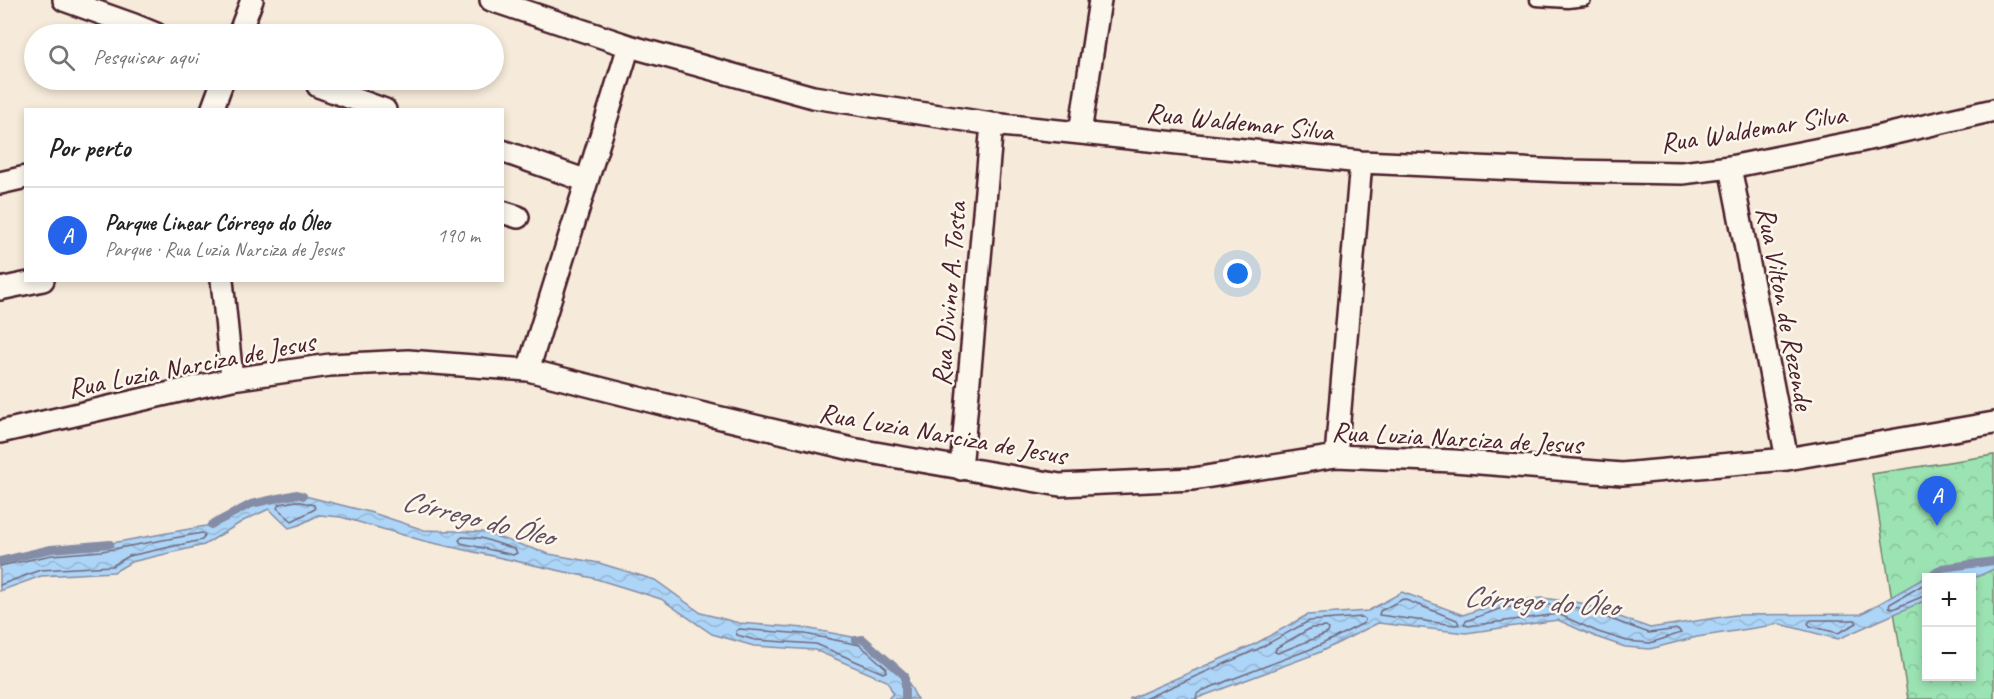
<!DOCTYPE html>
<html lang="pt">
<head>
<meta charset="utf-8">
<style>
  :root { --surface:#fff; --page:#f6f6f6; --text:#222; --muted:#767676; --line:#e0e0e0; --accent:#2563eb }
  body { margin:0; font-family:Caveat,sans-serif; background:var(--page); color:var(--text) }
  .controls { position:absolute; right:18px; bottom:18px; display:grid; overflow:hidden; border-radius:0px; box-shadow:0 3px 9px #0003 }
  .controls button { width:54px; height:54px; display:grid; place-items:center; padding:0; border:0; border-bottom:2px solid var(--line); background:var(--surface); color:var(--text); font:30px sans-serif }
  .you { position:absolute; left:1238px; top:274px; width:21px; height:21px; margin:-15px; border:4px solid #fff; border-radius:50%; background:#1a73e8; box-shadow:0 0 0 9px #1a73e833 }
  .badge { display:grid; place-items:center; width:39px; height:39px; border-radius:50%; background:var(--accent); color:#fff; font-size:20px; font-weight:700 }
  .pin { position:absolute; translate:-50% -50px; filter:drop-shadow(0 2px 3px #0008) }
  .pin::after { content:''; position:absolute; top:32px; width:21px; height:18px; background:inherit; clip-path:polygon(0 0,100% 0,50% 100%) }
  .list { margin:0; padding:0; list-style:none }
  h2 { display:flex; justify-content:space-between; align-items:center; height:78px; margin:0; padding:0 24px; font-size:26px }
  h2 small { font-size:20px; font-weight:400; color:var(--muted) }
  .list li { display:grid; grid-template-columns:39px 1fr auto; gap:18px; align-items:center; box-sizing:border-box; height:96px; padding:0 24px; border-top:2px solid var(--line) }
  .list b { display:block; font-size:22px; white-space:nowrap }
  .list p { margin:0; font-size:20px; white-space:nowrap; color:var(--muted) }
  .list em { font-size:20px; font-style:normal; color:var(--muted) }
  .icon { flex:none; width:33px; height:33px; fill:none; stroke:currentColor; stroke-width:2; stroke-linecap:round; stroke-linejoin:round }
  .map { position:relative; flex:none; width:1994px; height:699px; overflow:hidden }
  .search { position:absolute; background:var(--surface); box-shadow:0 3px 9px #0003; left:24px; top:24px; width:480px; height:66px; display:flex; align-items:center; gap:15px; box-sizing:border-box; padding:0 21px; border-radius:33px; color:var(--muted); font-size:22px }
  .panel { position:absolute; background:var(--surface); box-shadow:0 3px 9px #0003; left:24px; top:108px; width:480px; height:174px; border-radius:0px }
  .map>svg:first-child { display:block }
  .forest { fill:url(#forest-crowns); stroke:#72816e; stroke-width:1.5; fill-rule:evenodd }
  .water { fill:url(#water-waves); stroke:#858ca5; stroke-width:1.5 }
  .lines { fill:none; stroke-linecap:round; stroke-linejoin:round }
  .shore { stroke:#72687d; stroke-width:1.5 }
  .stream { stroke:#858ca5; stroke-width:8 }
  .service-casing { stroke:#4a1f2b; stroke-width:15 }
  .minor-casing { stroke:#4a1f2b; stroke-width:26 }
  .service { stroke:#fbf7ec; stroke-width:10 }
  .minor { stroke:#fbf7ec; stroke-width:21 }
  .labels { text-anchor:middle; stroke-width:5; stroke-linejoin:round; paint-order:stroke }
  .street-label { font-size:28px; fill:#4a1f2b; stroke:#fbf7ec }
  .water-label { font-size:30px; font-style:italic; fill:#634c5e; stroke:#fbf7ec }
</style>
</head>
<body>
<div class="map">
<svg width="1994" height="699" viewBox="0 0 1994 699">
  <defs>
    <pattern id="forest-crowns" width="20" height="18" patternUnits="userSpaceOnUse" patternTransform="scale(1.5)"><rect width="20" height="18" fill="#9be3b2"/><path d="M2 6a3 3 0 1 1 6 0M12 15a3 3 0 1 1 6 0" fill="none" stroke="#87c299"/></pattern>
    <pattern id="water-waves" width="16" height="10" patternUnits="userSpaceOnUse" patternTransform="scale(1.5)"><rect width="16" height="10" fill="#add5f7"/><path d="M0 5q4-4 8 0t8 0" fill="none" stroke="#96b6d4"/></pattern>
  </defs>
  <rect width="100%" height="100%" fill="#f6ebda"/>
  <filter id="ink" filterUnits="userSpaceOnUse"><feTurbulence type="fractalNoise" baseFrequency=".0167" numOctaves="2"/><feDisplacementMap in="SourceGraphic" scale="12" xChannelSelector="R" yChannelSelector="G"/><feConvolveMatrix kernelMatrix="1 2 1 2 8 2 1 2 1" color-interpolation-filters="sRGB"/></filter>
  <g filter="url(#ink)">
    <path class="forest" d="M1994,455v244h-86l-36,-225zM1926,578h46v98h-46z"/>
    <path class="water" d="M297,494l76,19 51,17 58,2 67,22 50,9 56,17 46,33 38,10 66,5 58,11 42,37 12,23h-29l5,-6 -6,-12 -72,-31 -61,-4 -42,-12 -51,-35 -68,-21 -169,-37 -83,-24 -22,-2 -20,10 -10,3 -20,-19 -26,12 -39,24 -73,17 -17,10 -73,4 -41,15v-30l51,-12 50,-4 116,-21 34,-20z
      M1994,561v8l-22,10 -46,-1v22l-88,39 -58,-15 -83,13 -47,12 -25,-2 -29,-10 -38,-17 -92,13 -88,-10 -60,30 -123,46h-66l126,-55 52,-29 61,-4 34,-19 61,23 37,-13 42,-4 39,5 69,25 85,-13 126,-1 81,-46z"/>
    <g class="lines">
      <path class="shore" d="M297,501l17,4 1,4 -23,12 -15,-13 2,-4z
        M462,537l19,1 34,11 2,4 -4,2 -52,-12 -2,-3z
        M0,566l52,-11 50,-4 100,-18 3,2 -3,5 -73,16 -17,10 -72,4 -40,15
        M1926,583l-36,21 -1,3 4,2 33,-14
        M1403,599l54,21 2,4 -4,1 -76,-10 1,-4z
        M1542,604l38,4 69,25 29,-4 3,4 -31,10 -23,-2 -29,-9 -40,-18 -90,12 -4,-2 2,-3 36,-13z
        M1811,620h44l2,3 -19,10 -28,-7 -2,-3z
        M1326,627l3,2 -1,4 -50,20 -3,-1 1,-4 35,-20z
        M739,629l66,5 55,11 26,23 1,3 -4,2 -67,-29 -61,-4 -18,-5 -1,-4z
        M1144,699l114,-50 51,-28 53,-4 3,2 -1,4 -48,24 -115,44 -4,3 -1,5"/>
      <path class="stream" d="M211,525l40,-21 46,-10 6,2
        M0,561l51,-12 59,-5
        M1928,578l14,-10 52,-7
        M856,640l7,-1 42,37v23"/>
      <defs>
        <path id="service" d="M1536,0l32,2 17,-2"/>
        <path id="minor" d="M64,0l70,25 22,9
          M491,0l138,46 184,51 179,27 369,38 203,9 118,2 48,-6 130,-26 134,-31
          M239,34l13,-34
          M318,86l67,24
          M212,110l11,-30
          M1080,133l20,-133
          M502,151l85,30
          M1730,167l57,292
          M0,183l26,-6
          M502,212l16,5
          M222,280l10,99
          M0,289l43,-9
          M528,370l101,-324
          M0,432l232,-53 98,-14 78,-4 120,9 130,33 194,46 208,36 133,-6 143,-23 118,5 168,13 165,-15 207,-36
          M1336,456l25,-294
          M961,469l31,-345"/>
      </defs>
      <use href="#service" class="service-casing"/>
      <use href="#minor" class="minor-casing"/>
      <use href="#service" class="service"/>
      <use href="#minor" class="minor"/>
    </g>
  </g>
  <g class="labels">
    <g class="street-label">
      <text transform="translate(1240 121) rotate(6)" y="10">Rua Waldemar Silva</text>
      <text transform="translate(1753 128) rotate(-9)" y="10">Rua Waldemar Silva</text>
      <text transform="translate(948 294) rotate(-85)" y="10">Rua Divino A. Tosta</text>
      <text transform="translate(1786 308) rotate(79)" y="10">Rua Vilton de Rezende</text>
      <text transform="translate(191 364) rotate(-11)" y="10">Rua Luzia Narciza de Jesus</text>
      <text transform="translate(943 433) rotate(10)" y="10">Rua Luzia Narciza de Jesus</text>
      <text transform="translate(1457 437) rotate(3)" y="10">Rua Luzia Narciza de Jesus</text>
    </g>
    <g class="water-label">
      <text transform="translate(478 518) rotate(14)" y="10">Córrego do Óleo</text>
      <text transform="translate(1541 601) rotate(4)" y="10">Córrego do Óleo</text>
    </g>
  </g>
</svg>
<div class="controls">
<button>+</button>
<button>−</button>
</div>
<div class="you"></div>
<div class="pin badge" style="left:1937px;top:526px">A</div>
<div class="search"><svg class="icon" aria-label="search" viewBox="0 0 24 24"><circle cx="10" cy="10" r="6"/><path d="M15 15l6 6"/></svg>Pesquisar aqui</div>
<section class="panel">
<h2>Por perto<small></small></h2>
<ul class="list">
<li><span class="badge">A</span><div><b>Parque Linear Córrego do Óleo</b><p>Parque · Rua Luzia Narciza de Jesus</p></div><em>190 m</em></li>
</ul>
</section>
</div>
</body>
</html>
